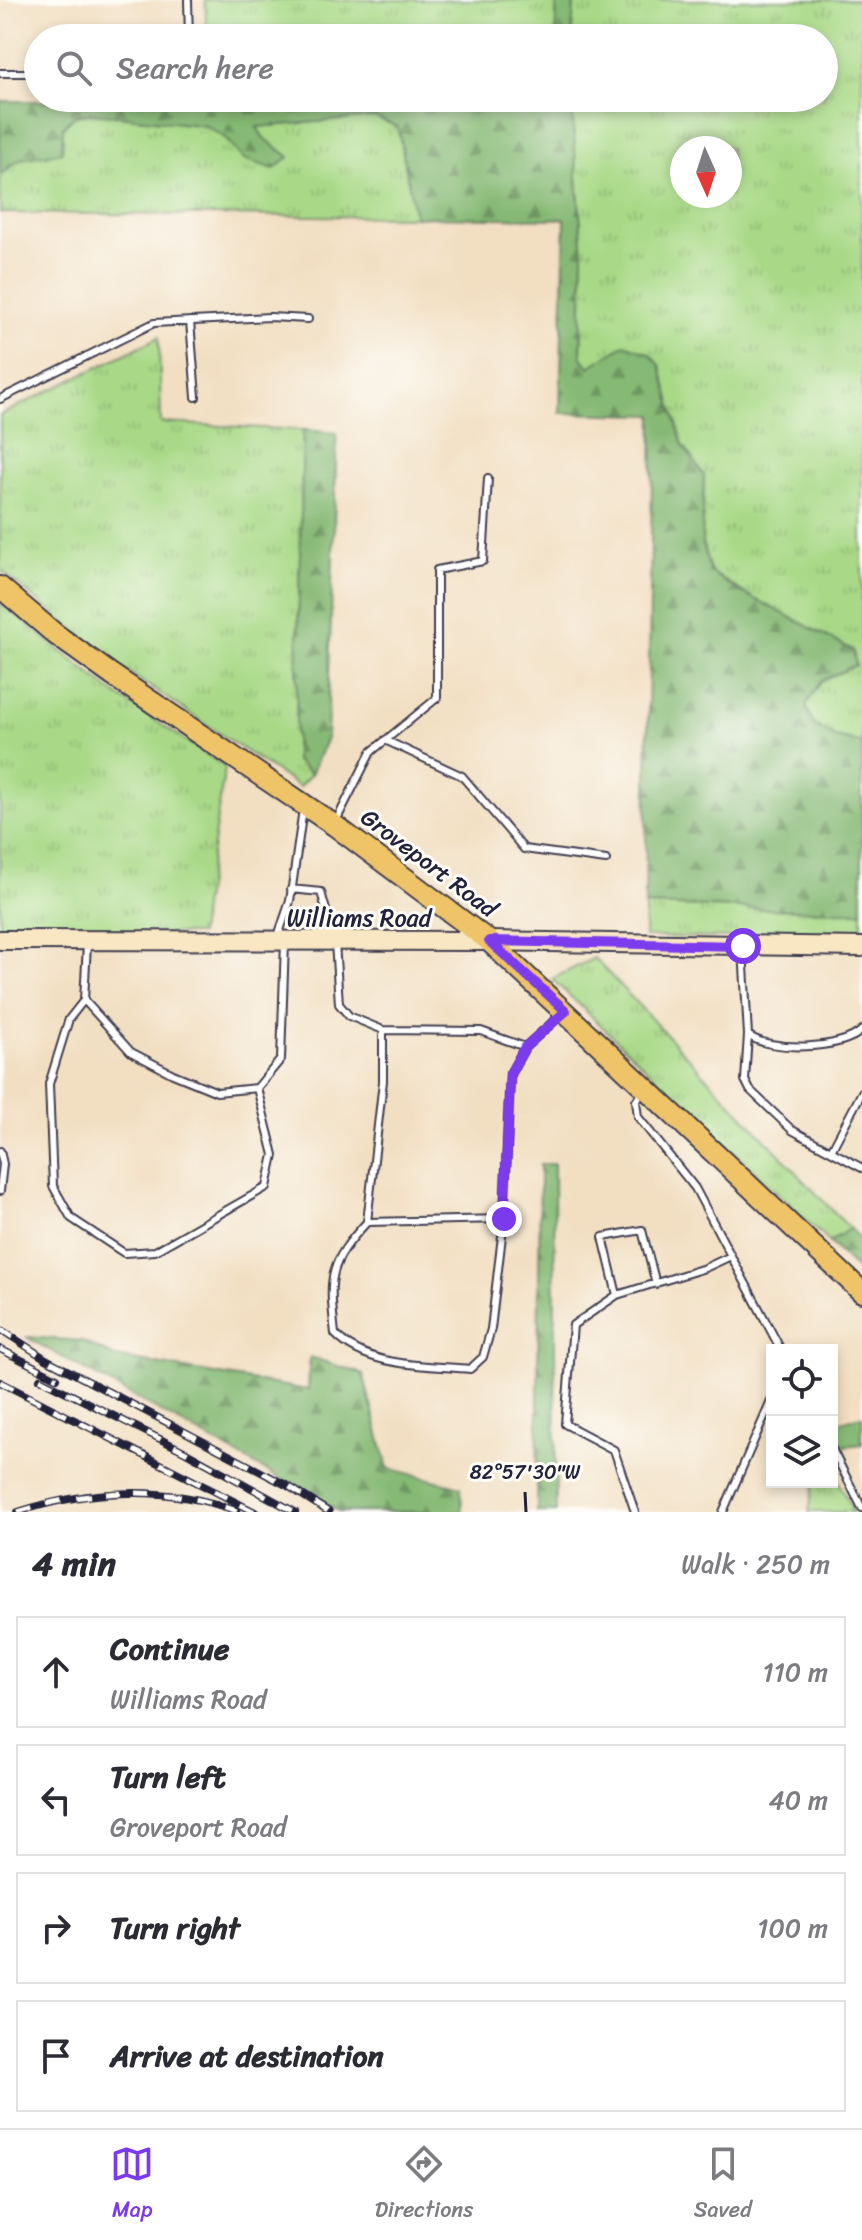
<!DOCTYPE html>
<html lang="en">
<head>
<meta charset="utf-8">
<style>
  :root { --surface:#fff; --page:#f2f2f3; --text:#2b2b33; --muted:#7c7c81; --line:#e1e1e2; --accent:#7c3aed }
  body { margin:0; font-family:Sriracha,sans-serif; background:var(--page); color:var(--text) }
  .controls { position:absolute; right:24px; bottom:24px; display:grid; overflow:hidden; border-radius:0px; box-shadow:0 4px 12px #0003 }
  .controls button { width:72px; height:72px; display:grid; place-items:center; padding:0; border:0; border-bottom:2px solid var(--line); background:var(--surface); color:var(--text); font:40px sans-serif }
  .compass { position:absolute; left:670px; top:136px; width:72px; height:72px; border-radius:50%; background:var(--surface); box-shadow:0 4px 12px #0003; rotate:177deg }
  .stop { position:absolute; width:24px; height:24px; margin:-18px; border:6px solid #7c3aed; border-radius:50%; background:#fff }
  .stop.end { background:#7c3aed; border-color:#fff; box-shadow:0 2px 8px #0008 }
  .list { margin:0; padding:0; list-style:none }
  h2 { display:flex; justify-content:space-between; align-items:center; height:104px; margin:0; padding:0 32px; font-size:34px }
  h2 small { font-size:26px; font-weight:400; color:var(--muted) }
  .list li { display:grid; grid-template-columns:52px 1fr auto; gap:24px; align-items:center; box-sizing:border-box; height:112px; margin:0 16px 16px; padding:0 16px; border:2px solid var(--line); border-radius:0px }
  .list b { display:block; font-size:30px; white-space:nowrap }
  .list p { margin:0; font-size:26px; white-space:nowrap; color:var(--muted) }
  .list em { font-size:26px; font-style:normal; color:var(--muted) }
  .icon { flex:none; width:44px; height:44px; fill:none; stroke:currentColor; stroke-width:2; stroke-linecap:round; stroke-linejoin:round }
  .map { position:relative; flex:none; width:862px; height:1512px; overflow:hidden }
  .search { position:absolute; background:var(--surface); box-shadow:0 4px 12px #0003; left:24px; right:24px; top:24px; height:88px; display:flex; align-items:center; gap:20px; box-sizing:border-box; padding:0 28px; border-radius:44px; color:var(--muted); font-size:30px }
  .sheet { height:616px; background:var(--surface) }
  nav { display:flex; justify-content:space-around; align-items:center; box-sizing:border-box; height:112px; border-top:2px solid var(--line); background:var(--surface); font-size:22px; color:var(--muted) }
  nav a { display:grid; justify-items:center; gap:4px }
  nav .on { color:var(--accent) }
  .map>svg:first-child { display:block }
  .grass { fill:url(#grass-tufts); stroke:#667e61; stroke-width:2; fill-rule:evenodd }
  .forest { fill:url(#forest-firs); stroke:#546e58; stroke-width:2 }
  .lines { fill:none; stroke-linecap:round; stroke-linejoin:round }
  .service-casing { stroke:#413e4f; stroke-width:10 }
  .secondary-casing { stroke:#413e4f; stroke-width:22 }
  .primary-casing { stroke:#413e4f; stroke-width:24 }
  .service { stroke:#fff; stroke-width:6 }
  .secondary { stroke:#f9e7c3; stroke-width:18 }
  .primary { stroke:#efc469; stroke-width:20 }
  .rail-casing { stroke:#22223b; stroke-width:8 }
  .rail { stroke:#fdfcf7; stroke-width:5; stroke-dasharray:15; stroke-linecap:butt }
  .route { stroke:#7c3aed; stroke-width:10 }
  .ticks { fill:none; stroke:#22223b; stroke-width:3 }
  .labels { text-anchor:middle; stroke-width:6; stroke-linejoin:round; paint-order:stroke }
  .street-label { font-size:24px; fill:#22223b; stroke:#fdfcf7 }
  .ticks-label { font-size:20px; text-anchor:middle; fill:#22223b; stroke:#fdfcf7; stroke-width:6; stroke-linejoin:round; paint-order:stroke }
</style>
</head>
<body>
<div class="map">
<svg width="862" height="1512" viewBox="0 0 862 1512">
  <defs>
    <pattern id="grass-tufts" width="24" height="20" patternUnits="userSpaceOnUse" patternTransform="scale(2)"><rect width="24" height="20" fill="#a9d987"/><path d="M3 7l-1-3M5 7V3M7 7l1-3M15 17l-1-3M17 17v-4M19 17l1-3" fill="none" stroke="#91ba75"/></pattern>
    <pattern id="forest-firs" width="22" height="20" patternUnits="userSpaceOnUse" patternTransform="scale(2)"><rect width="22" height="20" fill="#86b974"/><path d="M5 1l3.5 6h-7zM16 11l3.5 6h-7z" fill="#6d9660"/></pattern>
  </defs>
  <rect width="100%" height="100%" fill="#fdfcf7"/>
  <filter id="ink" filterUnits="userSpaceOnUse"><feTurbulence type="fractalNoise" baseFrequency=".0125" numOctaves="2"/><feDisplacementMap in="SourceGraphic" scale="16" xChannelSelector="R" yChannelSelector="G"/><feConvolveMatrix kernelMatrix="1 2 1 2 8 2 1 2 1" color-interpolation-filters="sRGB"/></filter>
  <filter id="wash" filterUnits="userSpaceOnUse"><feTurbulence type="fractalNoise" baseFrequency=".006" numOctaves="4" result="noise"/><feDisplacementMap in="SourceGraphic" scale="32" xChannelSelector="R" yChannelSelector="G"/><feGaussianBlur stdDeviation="1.8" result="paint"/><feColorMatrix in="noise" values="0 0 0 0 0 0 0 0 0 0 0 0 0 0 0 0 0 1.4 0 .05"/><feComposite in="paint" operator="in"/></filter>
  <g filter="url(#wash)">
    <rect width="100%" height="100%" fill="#f2dfc2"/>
    <path class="grass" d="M205,0h352l-2,38h-348z
      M574,0h288v743l-27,-6 -23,-13 -6,-19 15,-24 35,-16 -146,-94 -8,-29 2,-66 -21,-31 -23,-80 -57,-6 -14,8 -8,-11 2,-100 -12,-158h253v-60h-252zM682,148h48v48h-48z
      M209,98h343v4h-343z
      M94,113l112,13 19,12 18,21 45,-2 -25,-20 -7,-10 119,-10 23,10 17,90 -415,-4v-38l21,-16 41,-7 1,-24 12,-12z
      M159,337l2,86 142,7 -8,330 16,14 -12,13 -192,-129 -107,-88v-155z
      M0,603l118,93 107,71 -26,167 -199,-2z
      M645,905l217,7v27l-217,-2z
      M594,958l256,271 -21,13 -277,-263z
      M832,1469l22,43h-45l5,-30h18z"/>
    <path class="forest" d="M557,0h17l-2,38h-17z
      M552,98h19l12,158 -2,100 8,11 36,-23 24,9 11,12 23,80 21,31 -2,66 8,29 22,16 121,63 3,15 -35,16 -15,24 7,19 22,13 27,6v169l-217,-7 8,-490 -93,-2 5,-194 -150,-2 -17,-90 -24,-10 -117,10 6,10 26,20 -15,12 -31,-10 -18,-21 -19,-12 -112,-13 -19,3 -12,11 -1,25 -41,7 -21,16v-74l551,1z
      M303,430l34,3 -10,305 -16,36 -16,-14z
      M540,1164h14l2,348h-19z
      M850,1229l12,13v33l-33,-33z
      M26,1337l56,4 33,16 193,33 2,-33 53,17 25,94 73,19 1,25h-122z
      M862,1416v28l-25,3 -5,-23z"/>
  </g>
  <g filter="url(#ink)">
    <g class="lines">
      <defs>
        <path id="service" d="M188,0l1,38
          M0,73h38
          M190,321l6,76
          M0,399l154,-76 116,-6 38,2
          M385,740l77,36 62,73 82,11
          M336,821l35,-69 66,-54v-128l46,-9 5,-83
          M291,889l30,3 14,50 4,62 10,12 34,14 98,1 44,16
          M277,939l13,-38 13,-92
          M87,944l-3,56 47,52 42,22 44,18 40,-4 24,-29 4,-117
          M743,949l5,86 -3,45 5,10 42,40 70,38
          M84,1000l-15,19 -20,65 4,102 18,32 53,35 31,-2 112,-64 7,-32 -17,-67
          M383,1030v51l-16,141 137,-3 6,-145 15,-27 38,-34
          M748,1035c21,17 95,15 114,-5
          M644,1090l-8,11 2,16 57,71 86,162
          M0,1151l3,13 -3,27
          M831,1151l31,-59
          M367,1222c-40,43 -38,56 -32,112 33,34 91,31 135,35l13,-12 8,-28 13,-110
          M617,1295l-14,-58 39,-7 14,54
          M832,1449l30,59
          M635,1512l-21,-62 -49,-26 8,-99 44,-30 88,-27 26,-12
          M723,1512l49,-113"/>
        <path id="secondary" d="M0,940l489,1 373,6"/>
        <path id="primary" d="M0,587l55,47 57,41 222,150 155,116 373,351"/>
      </defs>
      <use href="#service" class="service-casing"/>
      <use href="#secondary" class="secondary-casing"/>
      <use href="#primary" class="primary-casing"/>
      <use href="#service" class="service"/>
      <use href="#secondary" class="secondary"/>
      <use href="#primary" class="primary"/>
      <defs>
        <path id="rail" d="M0,1329l46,30 242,127 41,26
          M0,1349l57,29
          M40,1379l146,73 109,60
          M0,1382l255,130
          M18,1512c71,-23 148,-27 219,-1"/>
      </defs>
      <use href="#rail" class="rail-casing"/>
      <use href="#rail" class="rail"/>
    </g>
  </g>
  <g class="lines" filter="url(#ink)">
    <path class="route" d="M504,1219l6,-145 15,-27 41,-36 -77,-70 254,5"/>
  </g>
  <path class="ticks" d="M525,1492l1,20"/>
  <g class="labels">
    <g class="street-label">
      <text transform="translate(429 863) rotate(37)" y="8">Groveport Road</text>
      <text x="359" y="926">Williams Road</text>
    </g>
  </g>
  <g class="ticks-label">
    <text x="525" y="1479">82°57'30"W</text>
  </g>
</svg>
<div class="controls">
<button><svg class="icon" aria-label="locate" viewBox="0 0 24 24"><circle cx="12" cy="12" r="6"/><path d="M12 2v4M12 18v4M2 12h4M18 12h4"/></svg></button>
<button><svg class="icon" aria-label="layers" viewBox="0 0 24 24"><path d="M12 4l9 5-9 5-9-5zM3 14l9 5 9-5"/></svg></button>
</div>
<svg class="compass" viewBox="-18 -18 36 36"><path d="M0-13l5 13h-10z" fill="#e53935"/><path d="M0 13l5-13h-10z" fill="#7c7c81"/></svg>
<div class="stop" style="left:743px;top:946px"></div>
<div class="stop end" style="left:504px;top:1219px"></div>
<div class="search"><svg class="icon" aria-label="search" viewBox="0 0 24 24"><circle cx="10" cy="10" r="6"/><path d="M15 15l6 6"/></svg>Search here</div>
</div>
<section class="sheet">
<h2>4 min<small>Walk · 250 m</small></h2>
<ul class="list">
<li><svg class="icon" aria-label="ahead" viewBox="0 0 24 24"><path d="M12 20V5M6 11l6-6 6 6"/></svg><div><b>Continue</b><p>Williams Road</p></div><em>110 m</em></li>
<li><svg class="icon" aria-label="left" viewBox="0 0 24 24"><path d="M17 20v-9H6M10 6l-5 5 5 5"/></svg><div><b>Turn left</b><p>Groveport Road</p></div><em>40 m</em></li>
<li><svg class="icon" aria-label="right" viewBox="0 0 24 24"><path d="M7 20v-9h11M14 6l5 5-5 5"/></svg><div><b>Turn right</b></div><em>100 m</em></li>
<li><svg class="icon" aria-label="arrive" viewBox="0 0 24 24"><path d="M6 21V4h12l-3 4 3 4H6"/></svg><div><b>Arrive at destination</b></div></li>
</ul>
</section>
<nav>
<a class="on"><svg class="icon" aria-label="map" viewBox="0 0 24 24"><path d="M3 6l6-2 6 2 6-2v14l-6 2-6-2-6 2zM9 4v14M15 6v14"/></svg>Map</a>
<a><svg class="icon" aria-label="directions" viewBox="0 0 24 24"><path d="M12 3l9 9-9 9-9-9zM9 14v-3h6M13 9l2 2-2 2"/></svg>Directions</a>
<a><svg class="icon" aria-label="saved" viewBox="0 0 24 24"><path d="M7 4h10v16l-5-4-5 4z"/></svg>Saved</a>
</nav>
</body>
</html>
